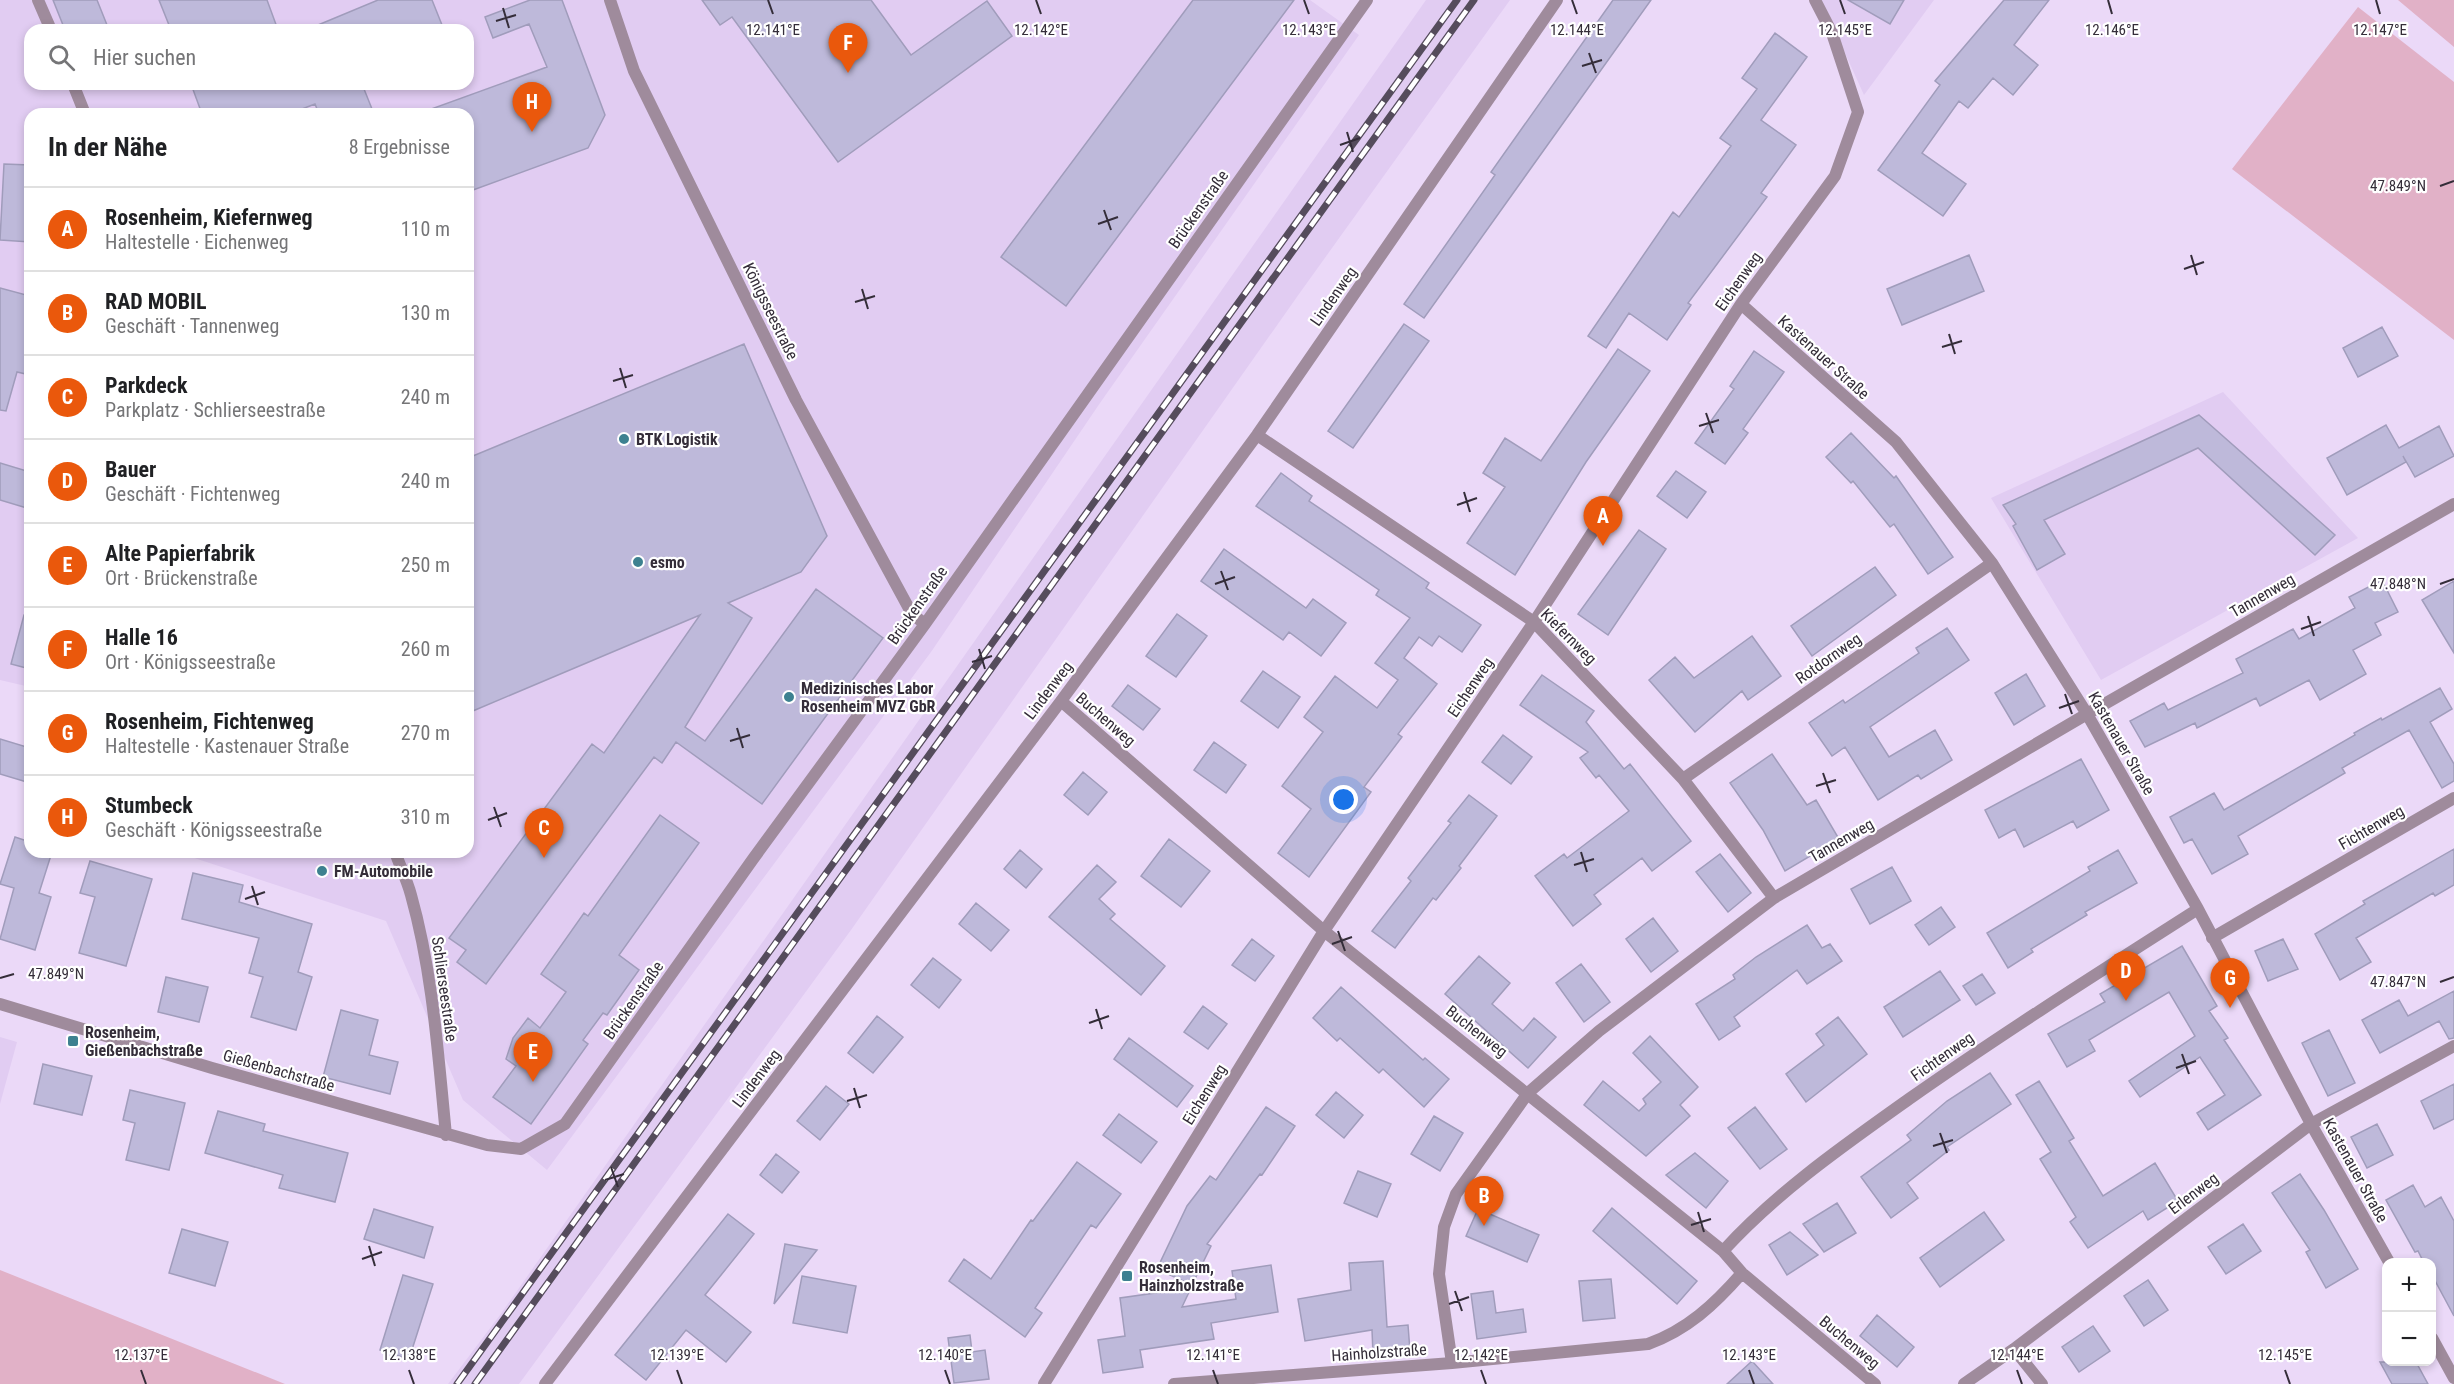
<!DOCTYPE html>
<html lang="de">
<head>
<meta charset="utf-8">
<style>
  :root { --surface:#fff; --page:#f6f6f6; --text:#202124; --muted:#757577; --line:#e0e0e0; --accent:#ea580c }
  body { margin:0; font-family:"Roboto Condensed",sans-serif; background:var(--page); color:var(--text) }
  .controls { position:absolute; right:18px; bottom:18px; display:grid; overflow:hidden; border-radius:12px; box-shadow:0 3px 9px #0003 }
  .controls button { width:54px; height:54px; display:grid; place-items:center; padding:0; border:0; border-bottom:2px solid var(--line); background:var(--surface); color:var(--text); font:30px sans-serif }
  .you { position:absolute; left:1344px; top:800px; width:21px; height:21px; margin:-15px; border:4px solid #fff; border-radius:50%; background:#1a73e8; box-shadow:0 0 0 9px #1a73e833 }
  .badge { display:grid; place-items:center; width:39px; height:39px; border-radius:50%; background:var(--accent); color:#fff; font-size:20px; font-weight:700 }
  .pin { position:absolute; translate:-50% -50px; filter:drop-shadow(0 2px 3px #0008) }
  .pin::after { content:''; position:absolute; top:32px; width:21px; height:18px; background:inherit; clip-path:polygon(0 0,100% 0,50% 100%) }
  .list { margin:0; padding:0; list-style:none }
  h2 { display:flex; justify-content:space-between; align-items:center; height:78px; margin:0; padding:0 24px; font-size:26px }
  h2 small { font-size:20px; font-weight:400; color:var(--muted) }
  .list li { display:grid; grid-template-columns:39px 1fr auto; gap:18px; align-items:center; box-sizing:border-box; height:84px; padding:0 24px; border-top:2px solid var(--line) }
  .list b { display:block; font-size:22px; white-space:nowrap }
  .list p { margin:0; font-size:20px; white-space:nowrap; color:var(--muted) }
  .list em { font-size:20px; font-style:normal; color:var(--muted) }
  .icon { flex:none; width:33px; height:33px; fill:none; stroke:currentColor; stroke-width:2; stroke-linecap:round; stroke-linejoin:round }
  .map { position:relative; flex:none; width:2454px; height:1384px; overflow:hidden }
  .search { position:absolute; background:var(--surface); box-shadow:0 3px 9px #0003; left:24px; top:24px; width:450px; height:66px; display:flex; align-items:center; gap:15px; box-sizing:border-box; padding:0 21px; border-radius:18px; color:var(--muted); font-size:22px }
  .panel { position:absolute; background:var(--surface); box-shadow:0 3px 9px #0003; left:24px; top:108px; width:450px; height:750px; border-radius:18px }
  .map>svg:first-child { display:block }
  .built { fill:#e1ccf2; fill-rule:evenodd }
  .green { fill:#e1b1c7 }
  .building { fill:#beb9da; stroke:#a09cbb; stroke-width:1.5 }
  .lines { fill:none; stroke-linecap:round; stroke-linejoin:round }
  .minor { stroke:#9f8b9c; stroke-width:12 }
  .rail-casing { stroke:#554c5c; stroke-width:7 }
  .rail { stroke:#fff; stroke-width:4.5; stroke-dasharray:14; stroke-linecap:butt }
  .ticks { fill:none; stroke:#342d39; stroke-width:2 }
  .poi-dot { fill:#3d8190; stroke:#fff; stroke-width:2 }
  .labels { text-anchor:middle; stroke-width:4.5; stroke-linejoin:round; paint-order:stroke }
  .street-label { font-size:16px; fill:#342d39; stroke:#fff }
  .poi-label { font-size:16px; font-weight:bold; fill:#342d39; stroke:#fff; text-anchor:start }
  .ticks-label { font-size:15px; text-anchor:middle; fill:#342d39; stroke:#fff; stroke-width:4.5; stroke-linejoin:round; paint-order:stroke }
</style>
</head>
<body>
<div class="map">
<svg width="2454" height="1384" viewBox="0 0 2454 1384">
  <rect width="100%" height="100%" fill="#ebd9f8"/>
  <path class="built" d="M0,0h1310l49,35 -259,368 -169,249 -384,518 -84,-70 -77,-179 -210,-69h292v-738h-438v573l-30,-7zM30,30h438v54h-438z
    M1426,0h84l-211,294 -448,636 -332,454h-71l52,-69z
    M1821,0h113l-70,95z
    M2223,392l135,146 -257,142 -110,-182z
    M0,1037l17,5 -17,62z"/>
  <path class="green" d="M2398,0h56v47z
    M2358,7l96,75v258l-222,-171z
    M0,1270l285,114h-285z"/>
  <path class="building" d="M53,0h44l12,30h-44z
    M159,0h108l11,30h-107z
    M378,0h54l12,30h-138z
    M530,0h32l43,115 -17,33 -115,42 -5,-15v-61h-45v-2l124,-45 -18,-43 -36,14 -8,-21z
    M702,0h169l40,55 76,-54 25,35 -174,126 -106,-145 -12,8z
    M1193,0h101l-228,306 -65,-49z
    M1613,0h38l-227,318 -20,-14 91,-129 -4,-3z
    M1848,0h56l-14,24z
    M2004,0h45l-35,45 24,20 -25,30 -20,-17 -25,30 -9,-7 -37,52 44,31 -23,32 -65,-46 62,-85 -5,-4z
    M1775,33l32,24 -46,63 35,25 -35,48 6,4 -79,106 3,2 -24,35 -38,-27 -23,35 -18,-12 85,-124 6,5 52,-71 -11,-8 37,-49 -15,-11z
    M191,84h171l12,30h-55l-4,-10 -26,10h-87z
    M4,164l26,1v77l-30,-2z
    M1969,255l15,36 -82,34 -15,-36z
    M0,288l30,8v79l-13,-3 -11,39 -6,-1z
    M1404,324l25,17 -76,107 -25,-17z
    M2382,327l16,29 -40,21 -15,-29z
    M744,344l83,192 -26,36 -73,31 24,15 -67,109 20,14 111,-152 67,49 -121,166 -86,-62 -14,21 -8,-6 -168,227 -29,-22 9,-12 -17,-12 143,-194 12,9 96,-138 -232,98v-255z
    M1618,349l32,22 -64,91 -71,113 -48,-32 38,-56 -22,-14 22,-35 36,23z
    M1754,351l30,21 -41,57 5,4 -23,31 -30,-21 39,-54 -4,-3z
    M2199,415l136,120 -20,20 -117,-107 -154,72 21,34 -28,16 -24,-44 3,-2 -13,-19z
    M2386,425l13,23 40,-22 15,30 -39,21 -12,-21 3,6 -59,33 -20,-37z
    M1851,433l43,45 2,-2 57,81 -25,17 -34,-50 -4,3 -37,-46 -2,2 -25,-26z
    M0,463l30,9v37l-30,-9z
    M1676,471l30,21 -19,26 -30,-22z
    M1281,473l31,23 -3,5 120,82 -3,5 55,37 -19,27 -23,-16 -7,10 -13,-9 -15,21 33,26 -39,50 4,3 -38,50 7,5 -62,85 -31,-24 33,-44 -29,-23 41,-54 -19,-15 31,-41 42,32 21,-28 -23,-17 35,-45 -34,-23 3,-5 -123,-84z
    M1639,530l27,19 -58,86 -30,-21z
    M1224,549l82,59 7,-9 33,24 -25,33 -32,-24 -6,8 -82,-59z
    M1875,567l21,28 -84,61 -21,-30z
    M2382,580l16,32 -23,11 6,12 -28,15 13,24 -46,26 -11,-20 -49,26 -4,-8 -59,30 -2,-5 -50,24 -15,-26 34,-18 4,7 75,-37 -7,-14 57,-30 6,10 56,-31 -6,-11z
    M2454,581v72l-32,-53z
    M1177,614l30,22 -31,41 -30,-21z
    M24,615l6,1v53l-19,-5z
    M1947,628l22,32 -99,67 19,30 46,-27 17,30 -31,19 -3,-4 -40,25 -33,-53 -13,9 -23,-33 34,-23 2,3 74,-50 -3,-5z
    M1752,636l29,40 -33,24 -6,-9 -47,41 -46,-52 26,-23 19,21z
    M1263,671l37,26 -22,31 -37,-27z
    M2026,674l19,32 -31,19 -19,-32z
    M1542,675l52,36 -8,11 38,47 6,-5 61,77 -39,30 -10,-13 -48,37 7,9 -28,22 -38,-50 29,-22 3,4 62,-47 -30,-36 -3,3 -16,-20 8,-6 -68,-47z
    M1128,685l32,24 -17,21 -31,-24z
    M2440,688l12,21 -22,13 24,42v17l-12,7 -33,-58 -67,38 3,5 -107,63 10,18 -36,20 -20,-35 -8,4 -14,-26 44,-24 10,17 131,-75 -1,-2 27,-15 1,2z
    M1503,735l29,22 -21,27 -29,-22z
    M0,739l30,9v35l-30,-9z
    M1214,742l32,23 -20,28 -32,-23z
    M1772,754l35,51 9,-5 23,39 -54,32 -22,-41 -33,-47z
    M2081,759l28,51 -32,18 -4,-7 -49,26 -9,-18 -16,9 -14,-28z
    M1083,772l24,20 -19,23 -24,-20z
    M1469,795l28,21 -38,50 2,2 -25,32 -3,-2 -38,50 -23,-17 39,-50 -3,-3 43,-55 -3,-2z
    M660,815l39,28 -80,112 20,15 -32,45 -4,-2 -20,27 5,4 -57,80 -38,-27 23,-31 -10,-7 7,-21 15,-20 12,10 26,-36 -25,-18 43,-61 4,3z
    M15,837l15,5v10h22l-13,41 12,4 -16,53 -35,-11 14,-51 -14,-4z
    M1169,839l41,32 -29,36 -40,-31z
    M2454,849v36l-19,11 -2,-3 -77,45 15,24 -31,18 -25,-46 50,-30 -2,-3z
    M1020,850l22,19 -16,19 -22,-19z
    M2118,850l19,33 -52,29 2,3 -56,34 2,3 -25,16 -21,-35 103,-62 -2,-4z
    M1720,854l31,39 -23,19 -32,-40z
    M90,861l62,18 -26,87 -47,-13 16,-56 -15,-4z
    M1097,865l19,17 -17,17 16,15 -5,5 55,47 -24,29 -92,-78z
    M1892,867l19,34 -41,23 -19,-35z
    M193,873l50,12 -4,17 73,22 -14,48 14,5 -16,53 -45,-13 12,-40 -14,-4 10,-35 -77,-19z
    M976,903l33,27 -18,21 -32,-27z
    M1941,907l14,20 -26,18 -14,-20z
    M1653,918l25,33 -27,21 -25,-33z
    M1807,925l15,23 8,-4 12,17 -35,23 -10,-14 -63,47 6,9 -21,14 -23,-36 39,-25 -2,-4 23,-18z
    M1252,939l22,17 -19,25 -23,-16z
    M2283,939l15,30 -30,12 -13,-30z
    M2182,946l35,60 -8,5 19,27 -4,2 37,55 -53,35 -11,-17 28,-18 -25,-38 -60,40 -11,-16 66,-45 -26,-44 -80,48 6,11 -28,16 -19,-33 57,-32 -5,-8z
    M1479,956l31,27 -18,21 31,27 11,-13 22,19 -28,31 -83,-74z
    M933,958l28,22 -22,28 -28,-23z
    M1581,964l29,38 -26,20 -28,-39z
    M1940,971l20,29 -57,37 -19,-30z
    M1982,974l13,19 -19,12 -13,-19z
    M166,977l42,10 -9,35 -41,-10z
    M1341,987l82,73 2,-2 24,21 -25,28 -41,-38 -4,4 -39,-35 -3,3 -24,-23z
    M2454,991v47l-5,1 -10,-18 -59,32 -18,-33 37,-20 9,16z
    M1203,1006l24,18 -19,25 -24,-17z
    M341,1010l37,10 -9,35 29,7 -8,32 -67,-17z
    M877,1016l26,21 -30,36 -25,-20z
    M1838,1017l29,37 -61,48 -20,-28 38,-29 -8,-11z
    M2329,1030l26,53 -27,13 -26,-53z
    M1650,1036l48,51 -18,18 10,11 -44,40 -62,-51 19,-24 36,30 7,-7 -3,-5 18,-17 -28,-29z
    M1129,1038l64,48 -16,21 -63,-48z
    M43,1064l49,12 -10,39 -48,-11z
    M1990,1073l21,31 -64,43 2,3 -42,33 11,15 -27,20 -30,-41 50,-37 -4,-5 40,-34z
    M2039,1081l35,57 -5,3 34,55 52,-33 23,38 -30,19 -5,-9 -55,37 -18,-26 6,-5 -36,-58 11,-7 -35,-57z
    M2454,1084v35l-20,10 -13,-28z
    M826,1086l23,18 -29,36 -23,-19z
    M130,1090l55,13 -16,67 -43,-10 9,-37 -12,-3z
    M1336,1092l27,23 -19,23 -28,-23z
    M1266,1107l29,19 -33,49 -2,-1 -53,70 4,2 -19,39 -35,-16 30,-63 23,-30 6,4z
    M1755,1107l32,42 -27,20 -32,-41z
    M218,1111l47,13 -2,7 85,22 -13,49 -56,-14 4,-13 -78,-22z
    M1119,1114l38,28 -16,21 -38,-28z
    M1434,1116l29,17 -23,38 -29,-17z
    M2377,1124l16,31 -26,13 -16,-31z
    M1695,1153l33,28 -22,27 -40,-33z
    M776,1154l23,18 -17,21 -22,-18z
    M1077,1162l44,32 -25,34 -5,-3 -56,83 7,5 -17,24 -76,-56 15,-22 27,20 40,-59 2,1z
    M1358,1171l33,13 -14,33 -33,-14z
    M2300,1174l24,36 34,59 -32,19 -20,-36 4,-2 -38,-57z
    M2413,1185l12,22 16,-10 13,24v95l-22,-41v-12h-8l-6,-12 -3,1 -29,-52z
    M1837,1203l19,30 -32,19 -21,-28z
    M1612,1208l85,73 -20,23 -84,-73z
    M374,1209l59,18 -9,31 -60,-19z
    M1478,1209l61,26 -12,27 -61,-26z
    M1984,1212l20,28 -64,47 -20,-29z
    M728,1214l26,20 -49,61 46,37 -25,30 -40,-32 -40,50 -31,-25z
    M2243,1224l18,27 -35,23 -18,-27z
    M182,1229l46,13 -13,44 -46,-13z
    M1790,1232l28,23 -31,20 -18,-30z
    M785,1244l32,6 -43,54z
    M1383,1261l4,66 21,-2 2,26 -37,3 -1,-24 -67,11 -7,-42 53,-9 -2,-27z
    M1271,1265l7,47 -67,11 3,16 -74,11 3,17 -40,6 -5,-33 27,-4 -5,-38 71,-10 -9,19 54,-8 -4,-28z
    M403,1275l30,9 -24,75 -29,-9z
    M802,1276l54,10 -9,47 -54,-10z
    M1611,1279l4,39 -32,3 -4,-40z
    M2148,1280l20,30 -24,16 -20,-30z
    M1493,1291l3,22 27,-4 3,23 -49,7 -6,-45z
    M1877,1315l37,32 -17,20 -37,-31z
    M2093,1326l17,25 -31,21 -17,-25z
    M970,1335l2,17 13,-2 4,29 -35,4 -6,-45z
    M1752,1361l21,23h-46z
    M2380,1362h36l12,22h-36z"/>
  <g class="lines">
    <path class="minor" d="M38,0l13,30
      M610,0l24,71 162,329 116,214 13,10
      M73,84l12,30
      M1741,304l155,138 96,121 95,151 111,195 113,215 78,138
      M1257,435l277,187 149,157 91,119
      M1061,701l263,230 399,320 19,22 133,111
      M1683,779l309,-216
      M395,852c5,14 12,28 16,43 22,78 27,160 35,240
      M2212,938l242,-140
      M0,1004l212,64 275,77 34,4 44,-25 188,-265 172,-235 442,-624
      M1723,1251c55,-60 120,-105 186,-152 94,-66 192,-128 289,-190
      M2432,1338l22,40
      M2014,1349l28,35
      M1452,1363l-13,-89 5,-47 12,-33 72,-101 71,-62 175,-133 313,-184 367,-210
      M545,1384l516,-683 196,-266 300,-435
      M1044,1384l280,-453 210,-309 207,-318 94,-128 23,-64 -26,-79 -17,-33
      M1174,1384l278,-21 196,-19c39,-14 66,-39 94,-71
      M1964,1384l50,-35 297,-225 143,-78"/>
    <defs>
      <path id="rail" d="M457,1384l1000,-1384
        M475,1384l999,-1384"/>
    </defs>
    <use href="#rail" class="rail-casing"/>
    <use href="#rail" class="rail"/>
  </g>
  <path class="ticks" d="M768,0l5,14M1036,0l5,14M1304,0l5,14M1572,0l5,14M1840,0l5,14M2108,0l4,14M2376,0l4,14M503,8l6,20M496,21l20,-6M1589,53l7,20M1582,66l20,-6M1347,132l6,20M1340,145l20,-7M2440,186l14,-5M1104,210l7,20M1098,224l20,-7M2191,255l6,20M2184,269l20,-7M862,289l6,20M855,302l20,-6M1949,334l6,20M1942,347l20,-6M620,368l6,20M613,381l20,-6M1706,413l7,20M1699,426l20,-6M1464,492l6,20M1457,505l20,-7M1221,571l7,19M1215,584l20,-7M2440,584l14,-5M2308,616l6,20M2301,629l20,-7M979,649l6,20M972,662l20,-6M2065,694l7,20M2059,708l20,-7M737,728l6,20M730,741l20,-6M1823,773l7,20M1816,786l20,-6M494,807l7,20M488,820l19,-7M1581,852l6,20M1574,865l20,-6M252,886l6,19M245,899l20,-7M1338,931l7,20M1332,944l20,-7M0,978l14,-4M2440,982l14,-5M1096,1009l6,20M1089,1023l20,-7M2182,1054l7,20M2176,1068l20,-7M854,1088l6,20M847,1101l20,-6M1940,1133l7,20M1933,1146l20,-6M611,1167l7,20M605,1180l19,-6M1698,1212l6,20M1691,1225l20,-6M369,1246l6,20M362,1259l20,-7M1455,1291l7,20M1449,1304l20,-7M141,1370l5,14M409,1370l5,14M677,1370l5,14M945,1370l5,14M1213,1370l5,14M1481,1370l5,14M1749,1370l5,14M2017,1370l5,14M2285,1370l5,14"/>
  <g class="poi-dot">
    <circle cx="624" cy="439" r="6"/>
    <circle cx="638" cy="562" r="6"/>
    <circle cx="789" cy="697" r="6"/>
    <circle cx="322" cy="871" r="6"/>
    <rect x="67" y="1035" width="12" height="12" rx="3"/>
    <rect x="1121" y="1270" width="12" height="12" rx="3"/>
  </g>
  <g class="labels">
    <g class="street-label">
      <text transform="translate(1198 209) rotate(-55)" y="6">Brückenstraße</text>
      <text transform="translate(1738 281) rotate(-55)" y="6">Eichenweg</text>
      <text transform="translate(1333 296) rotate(-55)" y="6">Lindenweg</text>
      <text transform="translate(771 311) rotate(64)" y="6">Königsseestraße</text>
      <text transform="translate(1824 357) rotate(42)" y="6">Kastenauer Straße</text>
      <text transform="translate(2262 595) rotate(-30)" y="6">Tannenweg</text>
      <text transform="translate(917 605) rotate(-55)" y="6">Brückenstraße</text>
      <text transform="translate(1569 636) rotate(45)" y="6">Kiefernweg</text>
      <text transform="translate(1828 658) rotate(-35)" y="6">Rotdornweg</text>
      <text transform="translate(1470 687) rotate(-56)" y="6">Eichenweg</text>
      <text transform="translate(1048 690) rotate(-53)" y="6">Lindenweg</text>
      <text transform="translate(1106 719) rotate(41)" y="6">Buchenweg</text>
      <text transform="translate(2122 743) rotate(60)" y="6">Kastenauer Straße</text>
      <text transform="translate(2371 827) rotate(-30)" y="6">Fichtenweg</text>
      <text transform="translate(1841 840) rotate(-30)" y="6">Tannenweg</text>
      <text transform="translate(445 989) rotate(82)" y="6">Schlierseestraße</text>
      <text transform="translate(633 1000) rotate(-55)" y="6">Brückenstraße</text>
      <text transform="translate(1477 1031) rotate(38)" y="6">Buchenweg</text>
      <text transform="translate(1942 1056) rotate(-35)" y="6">Fichtenweg</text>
      <text transform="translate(279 1070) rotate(16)" y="6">Gießenbachstraße</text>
      <text transform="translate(756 1078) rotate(-53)" y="6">Lindenweg</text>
      <text transform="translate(1204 1094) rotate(-58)" y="6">Eichenweg</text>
      <text transform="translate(2356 1170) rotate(61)" y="6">Kastenauer Straße</text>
      <text transform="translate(2193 1193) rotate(-37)" y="6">Erlenweg</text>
      <text transform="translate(1850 1342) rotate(40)" y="6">Buchenweg</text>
      <text transform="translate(1379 1352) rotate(-4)" y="6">Hainholzstraße</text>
    </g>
    <g class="poi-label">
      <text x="636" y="445">BTK Logistik</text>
      <text x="650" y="568">esmo</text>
      <text x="801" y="694">Medizinisches Labor<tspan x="801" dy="18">Rosenheim MVZ GbR</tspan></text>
      <text x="334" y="877">FM-Automobile</text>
      <text x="85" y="1038">Rosenheim,<tspan x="85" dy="18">Gießenbachstraße</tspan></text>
      <text x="1139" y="1273">Rosenheim,<tspan x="1139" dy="18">Hainzholzstraße</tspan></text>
    </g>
  </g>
  <g class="ticks-label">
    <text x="773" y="35">12.141°E</text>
    <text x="1041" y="35">12.142°E</text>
    <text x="1309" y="35">12.143°E</text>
    <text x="1577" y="35">12.144°E</text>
    <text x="1845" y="35">12.145°E</text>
    <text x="2112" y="35">12.146°E</text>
    <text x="2380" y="35">12.147°E</text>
    <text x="2398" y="191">47.849°N</text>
    <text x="2398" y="589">47.848°N</text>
    <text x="56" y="979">47.849°N</text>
    <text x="2398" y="987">47.847°N</text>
    <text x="141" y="1360">12.137°E</text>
    <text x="409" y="1360">12.138°E</text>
    <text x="677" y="1360">12.139°E</text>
    <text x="945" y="1360">12.140°E</text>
    <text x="1213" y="1360">12.141°E</text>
    <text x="1481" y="1360">12.142°E</text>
    <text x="1749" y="1360">12.143°E</text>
    <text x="2017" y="1360">12.144°E</text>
    <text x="2285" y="1360">12.145°E</text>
  </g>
</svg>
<div class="controls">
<button>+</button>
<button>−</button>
</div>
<div class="you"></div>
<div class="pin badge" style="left:1603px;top:546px">A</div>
<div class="pin badge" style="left:1484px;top:1226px">B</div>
<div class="pin badge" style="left:544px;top:858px">C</div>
<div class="pin badge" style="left:2126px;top:1001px">D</div>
<div class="pin badge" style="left:533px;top:1082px">E</div>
<div class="pin badge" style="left:848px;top:73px">F</div>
<div class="pin badge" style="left:2230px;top:1008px">G</div>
<div class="pin badge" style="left:532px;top:132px">H</div>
<div class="search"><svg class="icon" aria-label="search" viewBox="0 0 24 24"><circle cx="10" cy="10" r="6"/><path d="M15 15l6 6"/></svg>Hier suchen</div>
<section class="panel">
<h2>In der Nähe<small>8 Ergebnisse</small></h2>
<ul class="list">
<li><span class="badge">A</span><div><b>Rosenheim, Kiefernweg</b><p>Haltestelle · Eichenweg</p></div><em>110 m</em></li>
<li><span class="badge">B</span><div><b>RAD MOBIL</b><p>Geschäft · Tannenweg</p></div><em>130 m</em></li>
<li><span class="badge">C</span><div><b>Parkdeck</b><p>Parkplatz · Schlierseestraße</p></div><em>240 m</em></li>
<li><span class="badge">D</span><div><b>Bauer</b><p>Geschäft · Fichtenweg</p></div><em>240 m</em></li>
<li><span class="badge">E</span><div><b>Alte Papierfabrik</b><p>Ort · Brückenstraße</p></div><em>250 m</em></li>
<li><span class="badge">F</span><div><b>Halle 16</b><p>Ort · Königsseestraße</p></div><em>260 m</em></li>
<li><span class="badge">G</span><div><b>Rosenheim, Fichtenweg</b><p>Haltestelle · Kastenauer Straße</p></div><em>270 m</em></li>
<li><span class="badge">H</span><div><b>Stumbeck</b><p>Geschäft · Königsseestraße</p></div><em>310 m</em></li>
</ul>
</section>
</div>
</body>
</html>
